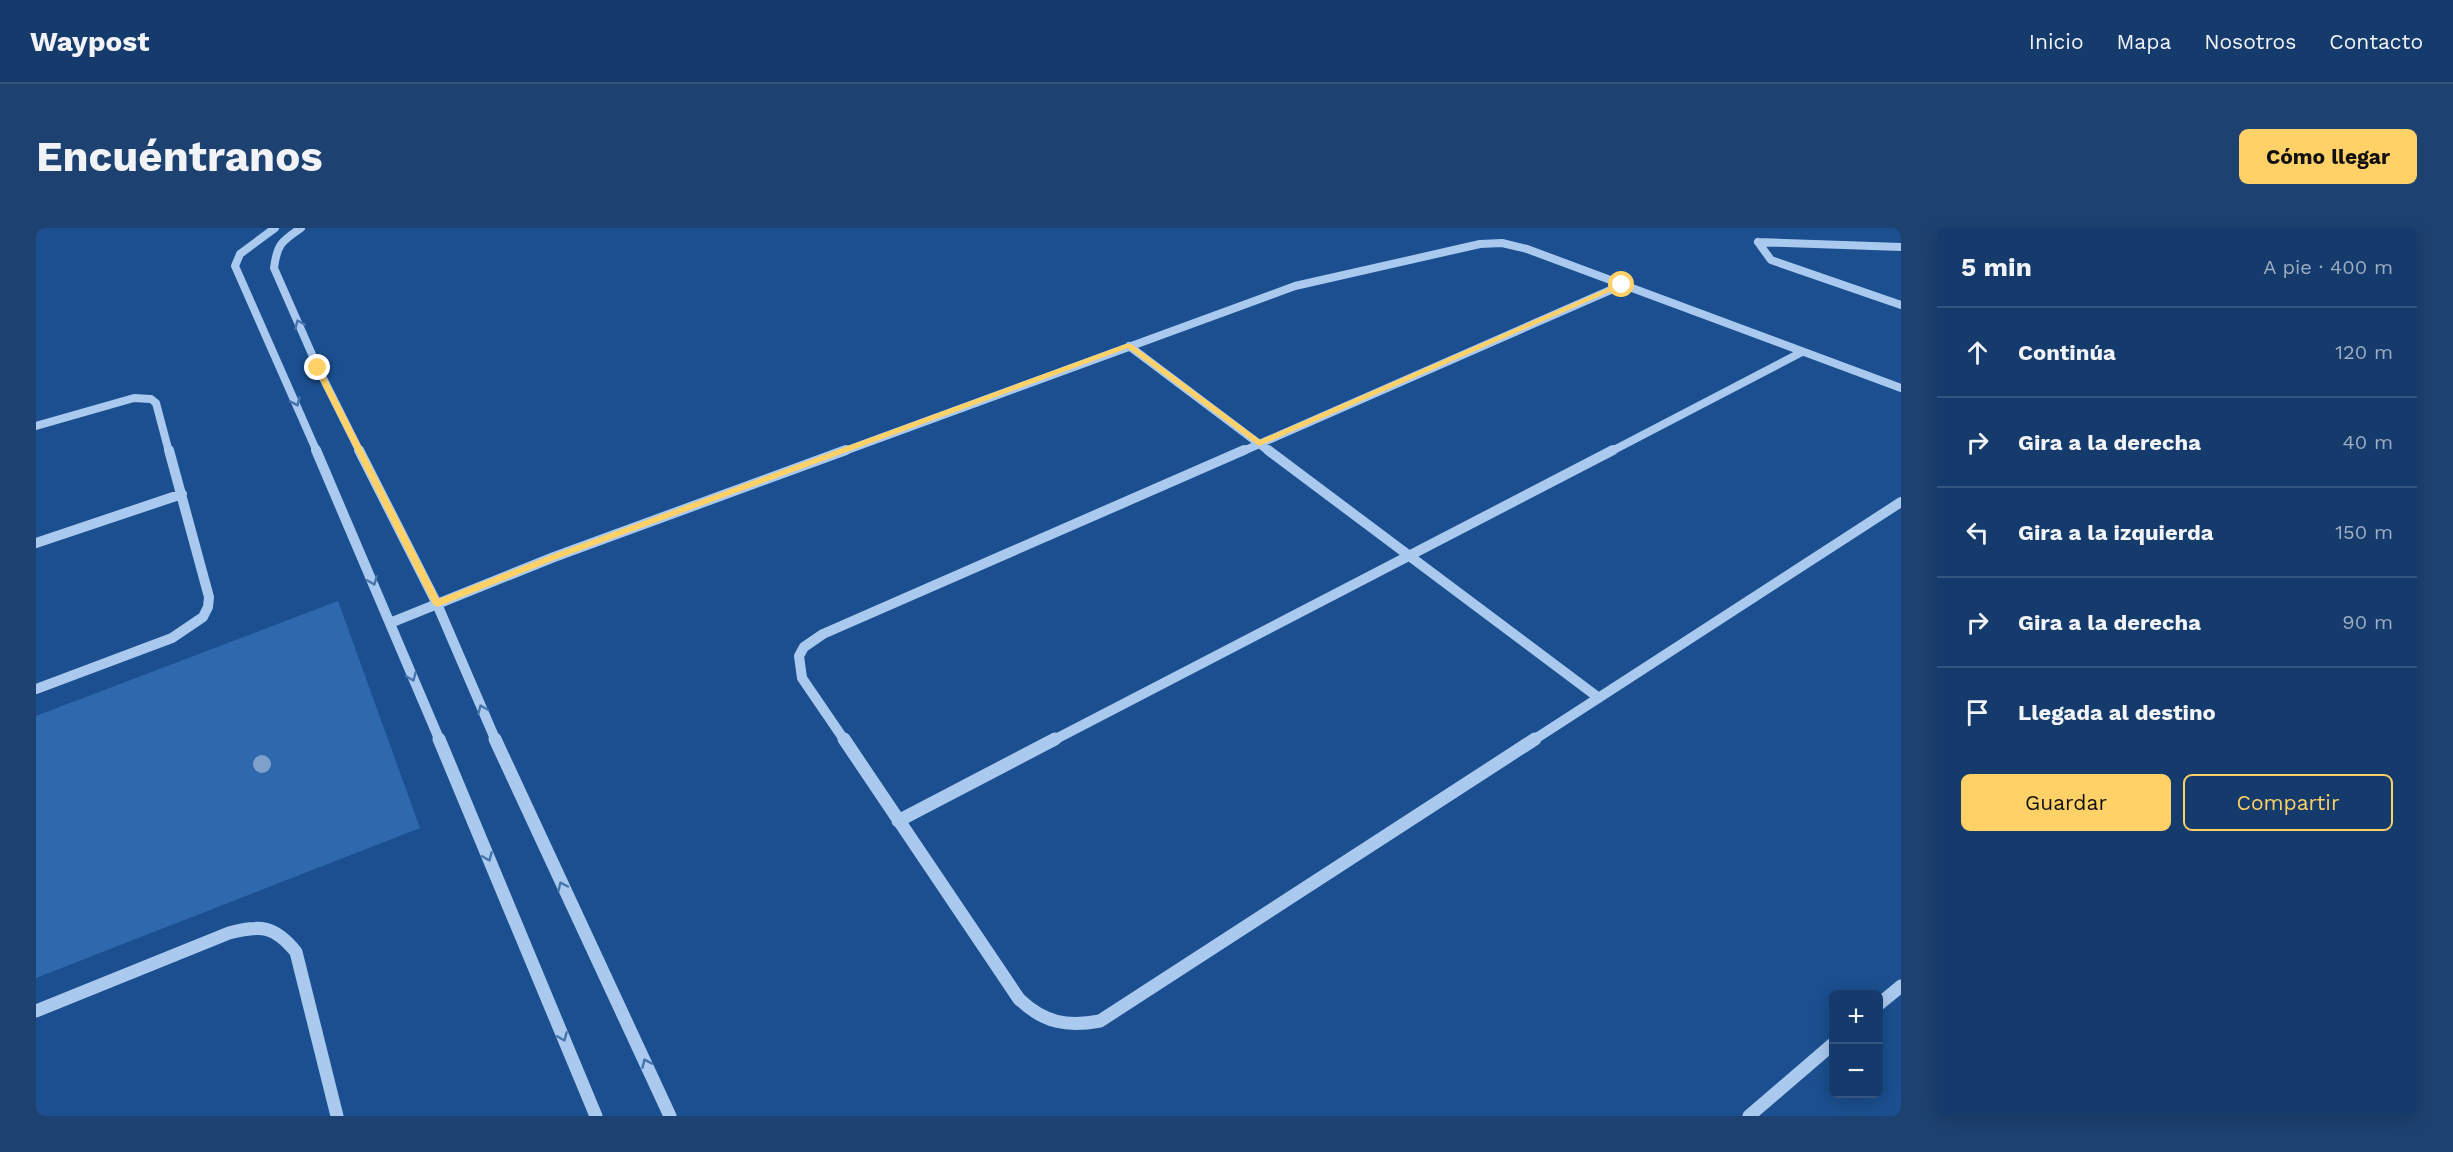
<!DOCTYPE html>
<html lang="es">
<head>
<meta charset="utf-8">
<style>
  :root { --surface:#143b6b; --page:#1d4271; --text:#f1f3f6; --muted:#9dadc1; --line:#33557e; --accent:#ffd166 }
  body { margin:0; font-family:"Work Sans",sans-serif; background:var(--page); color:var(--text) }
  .controls { position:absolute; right:18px; bottom:18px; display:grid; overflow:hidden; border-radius:9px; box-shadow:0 3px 15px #0003 }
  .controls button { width:54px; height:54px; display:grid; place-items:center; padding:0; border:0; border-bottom:2px solid var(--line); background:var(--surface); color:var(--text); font:30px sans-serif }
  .stop { position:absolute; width:18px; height:18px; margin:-14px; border:4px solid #ffd166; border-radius:50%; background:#fff }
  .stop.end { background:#ffd166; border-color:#fff; box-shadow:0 2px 6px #0008 }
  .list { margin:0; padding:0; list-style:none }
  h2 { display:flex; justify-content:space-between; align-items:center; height:78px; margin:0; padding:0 24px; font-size:26px }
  h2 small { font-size:20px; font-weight:400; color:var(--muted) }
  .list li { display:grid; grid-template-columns:39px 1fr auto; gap:18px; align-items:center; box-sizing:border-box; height:90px; padding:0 24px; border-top:2px solid var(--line) }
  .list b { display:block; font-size:22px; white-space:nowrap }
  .list em { font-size:20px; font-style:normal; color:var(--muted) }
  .actions { display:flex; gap:12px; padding:18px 24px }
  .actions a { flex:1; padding:14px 0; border:2px solid var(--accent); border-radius:9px; text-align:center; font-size:21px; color:var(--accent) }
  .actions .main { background:var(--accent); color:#111 }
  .icon { flex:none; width:33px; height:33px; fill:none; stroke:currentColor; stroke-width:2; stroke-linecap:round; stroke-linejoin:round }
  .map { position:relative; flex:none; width:1865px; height:888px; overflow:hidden; border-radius:9px }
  header { display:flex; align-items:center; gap:36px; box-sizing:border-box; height:84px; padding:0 30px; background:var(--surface); border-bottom:2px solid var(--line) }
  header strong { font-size:28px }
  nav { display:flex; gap:33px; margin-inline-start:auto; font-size:21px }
  .intro { display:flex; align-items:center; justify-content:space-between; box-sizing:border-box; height:144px; padding:0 36px }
  h1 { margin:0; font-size:42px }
  .button { padding:15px 27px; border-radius:9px; background:var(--accent); color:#111; font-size:21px; font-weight:700 }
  main { display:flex; gap:36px; padding:0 36px }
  aside { flex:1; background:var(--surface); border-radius:9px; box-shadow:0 3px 15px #0003 }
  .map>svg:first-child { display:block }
  .green { fill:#2e69ad }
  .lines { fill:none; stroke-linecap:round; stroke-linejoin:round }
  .minor-far2 { stroke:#a9c9ee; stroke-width:8 }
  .minor-far1 { stroke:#a9c9ee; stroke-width:10 }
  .minor { stroke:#a9c9ee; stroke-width:13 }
  .tree { fill:#7ea0ca }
  .oneway { stroke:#4674ac }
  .route { fill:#ffd166 }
</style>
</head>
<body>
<header>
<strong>Waypost</strong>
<nav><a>Inicio</a><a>Mapa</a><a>Nosotros</a><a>Contacto</a></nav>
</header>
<div class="intro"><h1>Encuéntranos</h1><a class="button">Cómo llegar</a></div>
<main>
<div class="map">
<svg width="1865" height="888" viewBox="0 0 1865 888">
  <rect width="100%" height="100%" fill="#1b4f8f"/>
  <path class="green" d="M302,373l82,227 -384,150v-262z"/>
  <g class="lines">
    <path class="minor-far2" d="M239,0l-35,26 -5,12 82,186
      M265,0c-19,13 -24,16 -27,40l44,100 42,84
      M1722,14l13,18 130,45
      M1722,14l143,5
      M1093,118l141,106
      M0,198l98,-28 17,1 5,4 13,49
      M806,224l453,-166 185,-42 22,-1 25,6 374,139
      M1205,224l381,-167
      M1574,224l192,-100"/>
    <path class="minor-far1" d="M280,222l124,291
      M323,222l78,154 59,137
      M1232,222l331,248
      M0,315l146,-49
      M354,395l164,-66 292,-107
      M0,461l136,-51 31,-21 5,-10 1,-10 -40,-147
      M809,513l-43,-63 -3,-22 5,-9 19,-13 421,-184
      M1016,513l561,-291
      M1496,513l369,-239"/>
    <path class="minor" d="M403,511l157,377
      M459,511l175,377
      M808,511l175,260c25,24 48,28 81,22l435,-282
      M862,593l157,-82
      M1842,777l23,-19
      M0,783l193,-78c32,-8 45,-8 67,19l41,164
      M1713,888l85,-73"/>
  </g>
  <circle class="tree" cx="226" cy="536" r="9"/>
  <defs><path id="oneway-chevron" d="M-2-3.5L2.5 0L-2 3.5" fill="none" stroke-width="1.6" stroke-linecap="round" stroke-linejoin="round" transform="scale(1.5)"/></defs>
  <g class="oneway">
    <use href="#oneway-chevron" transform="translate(263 96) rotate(-113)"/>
    <use href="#oneway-chevron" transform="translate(260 174) rotate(66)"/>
    <use href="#oneway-chevron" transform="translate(337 353) rotate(68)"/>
    <use href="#oneway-chevron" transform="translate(376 449) rotate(67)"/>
    <use href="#oneway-chevron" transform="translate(446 481) rotate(-113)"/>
    <use href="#oneway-chevron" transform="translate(452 629) rotate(67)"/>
    <use href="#oneway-chevron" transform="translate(526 658) rotate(-115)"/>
    <use href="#oneway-chevron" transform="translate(527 809) rotate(67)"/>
    <use href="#oneway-chevron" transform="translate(610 835) rotate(-114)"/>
  </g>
  <path class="route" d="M1584,55l5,2 -366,161 -131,-98 -571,211 -120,48 -4,-3 -119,-236 4,-3 3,3 118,231 112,-44 575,-211h5l129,96z"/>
</svg>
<div class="controls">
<button>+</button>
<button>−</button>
</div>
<div class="stop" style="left:1586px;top:57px"></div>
<div class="stop end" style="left:282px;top:140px"></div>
</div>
<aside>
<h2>5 min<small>A pie · 400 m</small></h2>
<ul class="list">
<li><svg class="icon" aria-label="ahead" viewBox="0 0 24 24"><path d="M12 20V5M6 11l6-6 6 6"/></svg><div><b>Continúa</b></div><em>120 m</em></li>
<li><svg class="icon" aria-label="right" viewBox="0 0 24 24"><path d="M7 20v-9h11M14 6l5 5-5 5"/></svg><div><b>Gira a la derecha</b></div><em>40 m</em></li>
<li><svg class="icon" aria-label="left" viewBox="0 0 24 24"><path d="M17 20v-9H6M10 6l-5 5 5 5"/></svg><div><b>Gira a la izquierda</b></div><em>150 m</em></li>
<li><svg class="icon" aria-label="right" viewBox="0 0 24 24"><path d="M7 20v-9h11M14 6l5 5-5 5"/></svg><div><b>Gira a la derecha</b></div><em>90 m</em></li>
<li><svg class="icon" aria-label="arrive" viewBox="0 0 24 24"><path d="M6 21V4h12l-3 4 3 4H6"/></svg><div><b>Llegada al destino</b></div></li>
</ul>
<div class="actions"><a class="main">Guardar</a><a>Compartir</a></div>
</aside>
</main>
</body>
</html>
